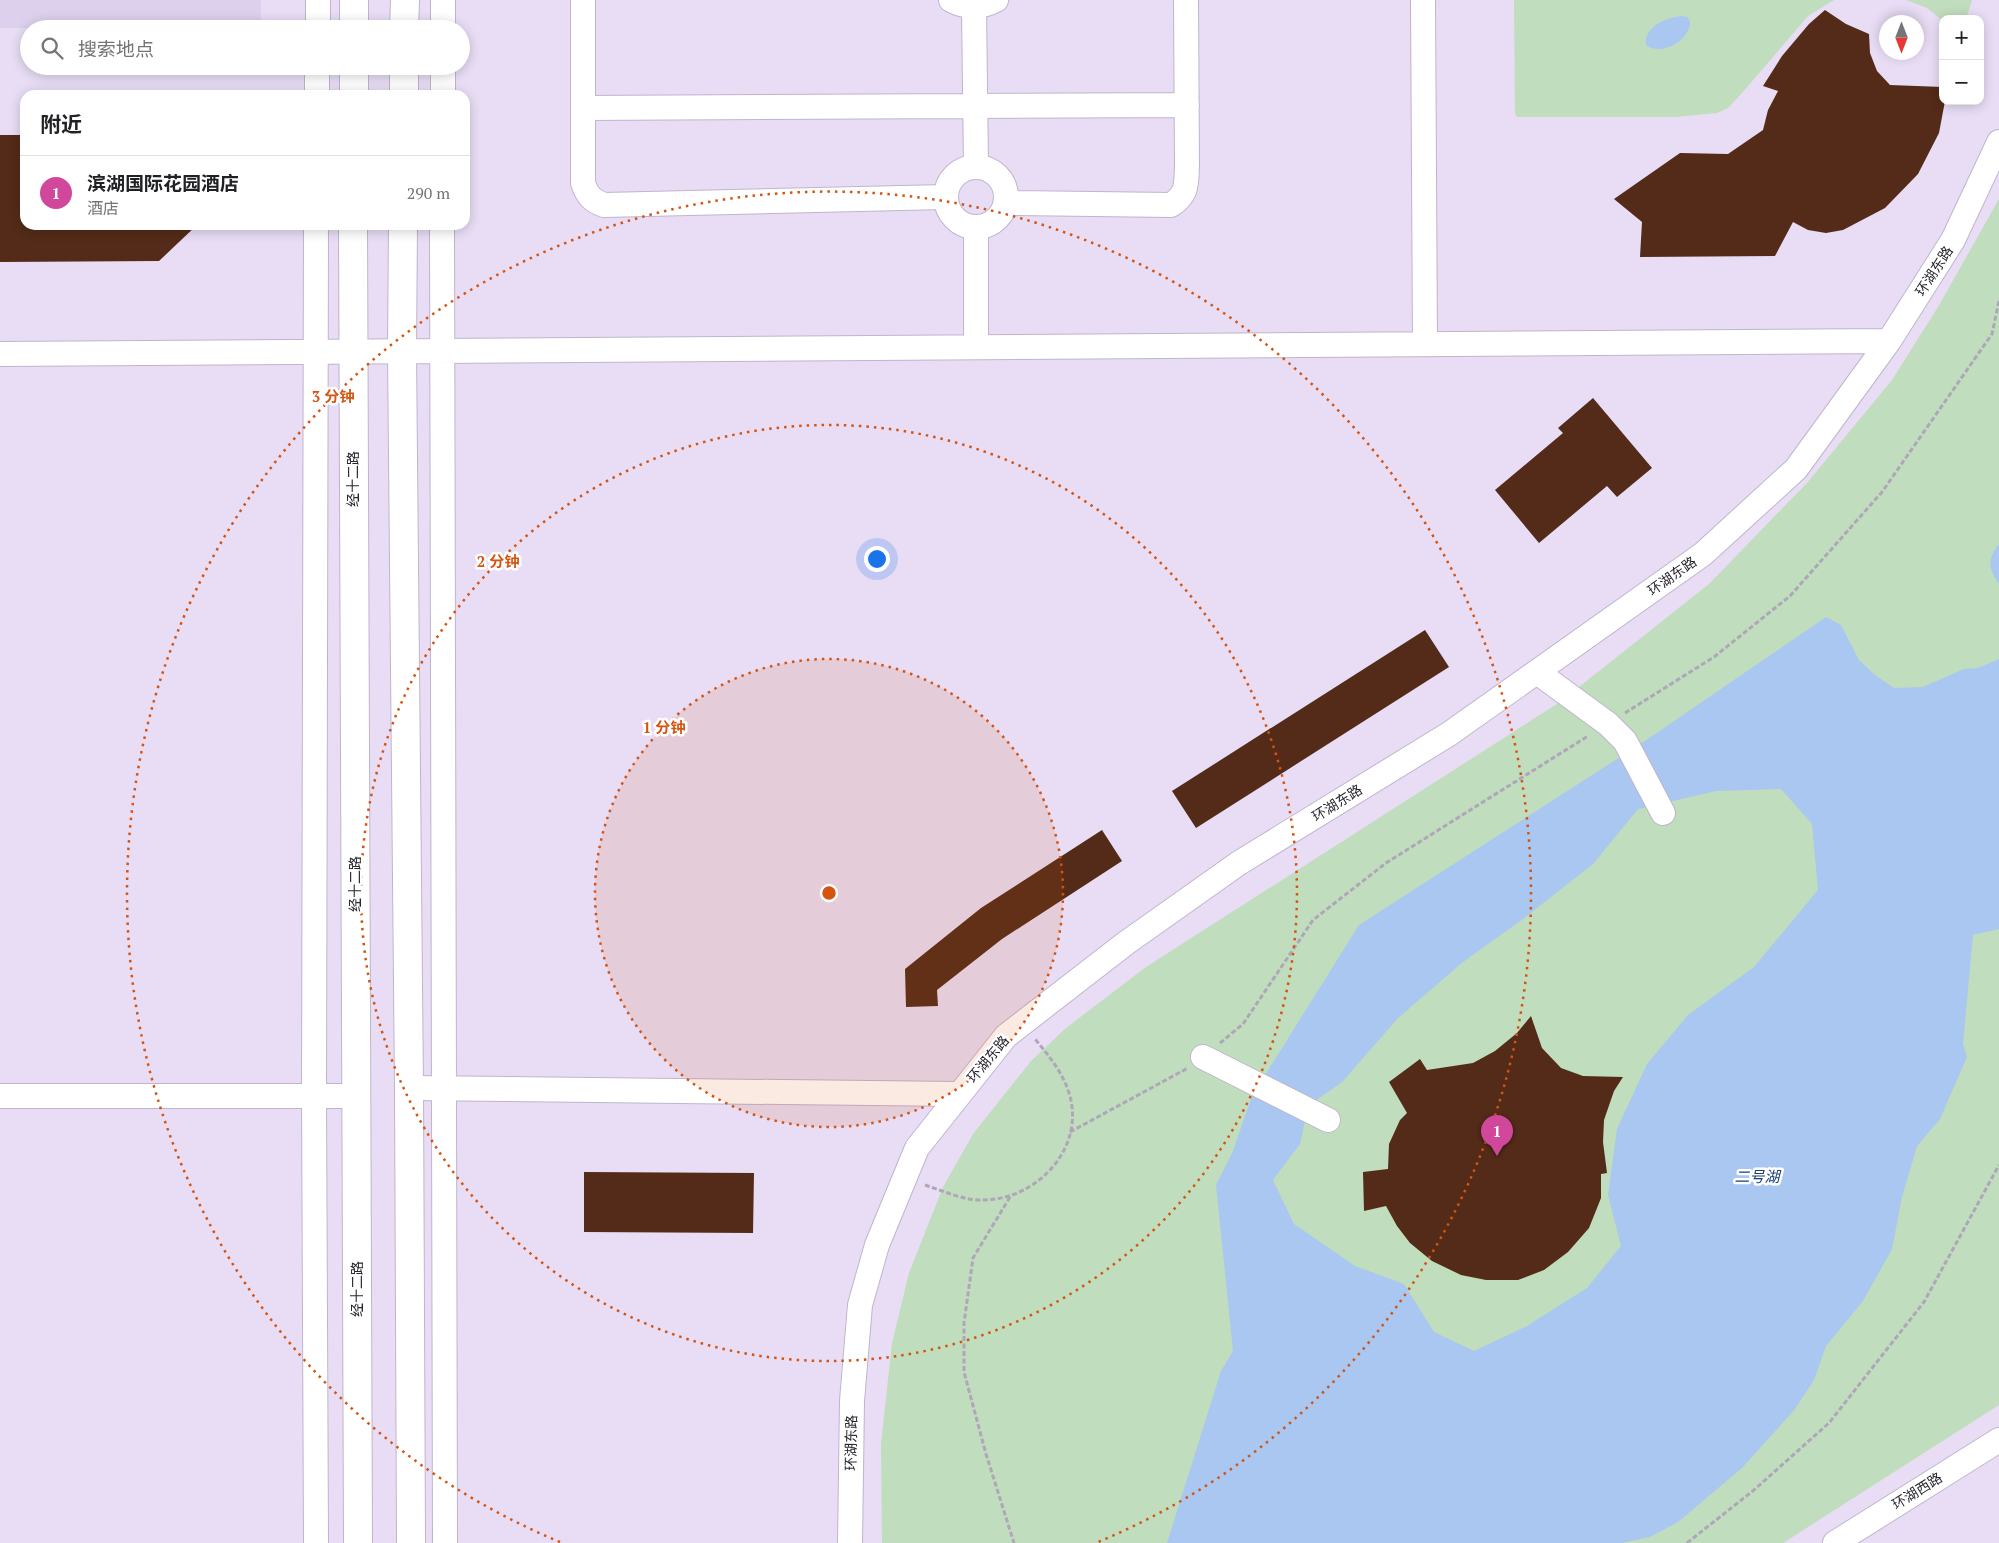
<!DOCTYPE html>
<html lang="zh">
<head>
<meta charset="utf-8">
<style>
  :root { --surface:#fff; --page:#f6f6f6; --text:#202124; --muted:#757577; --line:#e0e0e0; --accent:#3f868d }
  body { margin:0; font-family:"PT Serif","Noto Sans SC",serif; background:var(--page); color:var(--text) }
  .controls { position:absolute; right:15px; top:15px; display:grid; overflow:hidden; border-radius:10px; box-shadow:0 2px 12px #0003 }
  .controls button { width:45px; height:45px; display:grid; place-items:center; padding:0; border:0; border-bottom:1px solid var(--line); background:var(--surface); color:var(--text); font:25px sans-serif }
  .compass { position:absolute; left:1879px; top:15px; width:45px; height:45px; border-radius:50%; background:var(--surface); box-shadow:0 2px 12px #0003; rotate:180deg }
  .you { position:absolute; left:876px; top:558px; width:18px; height:18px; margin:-12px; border:4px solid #fff; border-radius:50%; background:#1a73e8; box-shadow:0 0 0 8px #1a73e833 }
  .badge { display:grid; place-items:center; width:32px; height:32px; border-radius:50%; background:var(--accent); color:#fff; font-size:16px; font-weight:700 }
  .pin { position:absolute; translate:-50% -41px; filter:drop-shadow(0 1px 2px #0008) }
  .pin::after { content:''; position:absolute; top:26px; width:18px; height:15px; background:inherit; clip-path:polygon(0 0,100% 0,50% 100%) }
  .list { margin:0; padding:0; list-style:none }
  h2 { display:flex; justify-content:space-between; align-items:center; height:65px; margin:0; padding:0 20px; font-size:21px }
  h2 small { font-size:16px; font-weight:400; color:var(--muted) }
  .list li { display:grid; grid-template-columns:32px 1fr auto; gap:15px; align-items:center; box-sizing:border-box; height:75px; padding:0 20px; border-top:1px solid var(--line) }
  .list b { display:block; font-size:19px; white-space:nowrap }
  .list p { margin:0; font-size:16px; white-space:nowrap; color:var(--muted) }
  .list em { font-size:16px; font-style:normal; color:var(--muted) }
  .icon { flex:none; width:28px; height:28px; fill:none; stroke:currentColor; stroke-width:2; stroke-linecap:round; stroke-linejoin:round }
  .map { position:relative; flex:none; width:1999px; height:1543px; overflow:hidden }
  .search { position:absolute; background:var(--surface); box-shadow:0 2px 12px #0003; left:20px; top:20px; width:450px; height:55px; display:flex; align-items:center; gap:12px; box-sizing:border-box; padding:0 18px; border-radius:28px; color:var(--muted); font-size:19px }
  .panel { position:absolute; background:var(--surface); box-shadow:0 2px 12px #0003; left:20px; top:90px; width:450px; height:140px; border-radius:15px }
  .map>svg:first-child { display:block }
  .built { fill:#ddd0ed }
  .green { fill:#c0ddbd }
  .water { fill:#a9c7f0; fill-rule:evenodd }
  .building { fill:#532b18 }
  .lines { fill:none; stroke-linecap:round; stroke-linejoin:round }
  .minor-casing { stroke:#bfb5cc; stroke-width:26 }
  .major-casing { stroke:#bfb5cc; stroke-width:30 }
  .path { stroke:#afa6b9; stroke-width:3; stroke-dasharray:5 2.5; stroke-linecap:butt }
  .minor { stroke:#fff; stroke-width:24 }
  .major { stroke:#fff; stroke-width:28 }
  .ring { fill:none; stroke:#d55410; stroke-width:2.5; stroke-dasharray:2.5 5 }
  .labels { text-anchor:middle; stroke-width:5; stroke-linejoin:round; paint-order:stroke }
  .street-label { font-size:14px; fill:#2a262f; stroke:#fff }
  .water-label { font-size:15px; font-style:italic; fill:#183f71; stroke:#fff }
  .centre { fill:#d55410; stroke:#fff; stroke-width:2.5 }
  .ring-label { font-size:15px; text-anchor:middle; font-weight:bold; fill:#d55410; stroke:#fff; stroke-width:5; stroke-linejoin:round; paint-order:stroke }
</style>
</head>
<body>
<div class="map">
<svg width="1999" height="1543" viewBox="0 0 1999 1543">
  <rect width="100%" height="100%" fill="#e8ddf5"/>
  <path class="built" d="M0,0h261v29l-261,-1z"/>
  <path class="green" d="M1514,0h320l-26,16 -66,77 -14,15 -11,5 -41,4h-159l-2,-4z
    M1906,0h66l-6,19h-23v2l-16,-13z
    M1999,199v1206l-216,138h-901l-1,-99 11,-101 17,-70 34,-86 30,-53 58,-73 35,-33 80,-61 414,-265 149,-118 98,-101 85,-103 46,-73z"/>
  <path class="water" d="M1681,16l6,1 3,4c1,19 -29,36 -44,24 -2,-18 19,-27 35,-29z
    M1999,544v40c-11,-16 -12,-24 0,-40z
    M1826,617l15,8 18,35 16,15 19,13 29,-1 41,-18 14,-1 21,-9v270l-26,6 -10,109 4,13 -27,62 -23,27 -15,51 -10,52 -29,52 -37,45 -12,34 -19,29 -53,59 -64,54 -28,15 -28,6h-455l54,-172 12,-20 -17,-166 17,-34 19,-55 107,-171 286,-184zM1781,789l31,35 6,66 -64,77 -66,48 -41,49 -30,65 -9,66 13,51 -34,42 -60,38 -53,25 -40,-19 -30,-48 -49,-18 -61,-42 -21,-44 27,-36 8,-38 34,-24 56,-64 65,-56 60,-43 70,-55 45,-55 78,-18z"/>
  <path class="building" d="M1825,10l21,14 23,10 1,19 7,18 13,14 53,2v14h2l-6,32 -21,41 -33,34 -42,22 -17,3 -18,-3 -15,-8 -18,34 -135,1 2,-35 -28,-23 66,-46 48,1 35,-24 5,-20 10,-19 -15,-5 19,-30 27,-32z
    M0,135h25v90h172l-38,36 -159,1z
    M1593,398l59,70 -35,29 -10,-11 -68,57 -44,-53 68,-57 -5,-5z
    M1425,630l24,37 -253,161 -24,-37z
    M1102,830l20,31 -120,78 -65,51 1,16 -32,1 -1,-38 76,-61z
    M1531,1016l11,32 19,20 22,8 40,1 -9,14 -10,29 -1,22 4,31 -6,1v24l-12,30 -21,24 -24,18 -26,10h-32l-25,-5 -29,-14 -22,-18 -13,-17 -11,-20 -22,5 -1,-39 25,-3 1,-25 11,-24 7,-7 -18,-31 31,-23 7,11 46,-7 22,-12 22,-18z
    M584,1172l170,1 -1,60 -169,-1z"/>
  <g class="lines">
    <defs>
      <path id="minor" d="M583,0v183c4,12 9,18 21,22l341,-8
        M951,0c15,8 30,8 45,0
        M1423,0l2,344
        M974,6l2,161
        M318,29v-29
        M443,29v-29
        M317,95v-29
        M443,95v-29
        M583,108l604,-3
        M946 197a30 30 0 1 1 60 0a30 30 0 1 1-60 0Z
        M1006,203l165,2c17,-11 15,-21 16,-39l-1,-166
        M316,225l-2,871 2,447
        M442,225l3,1318
        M976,228v119
        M0,354l1889,-13
        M1537,672l71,52 17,17 38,72
        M1203,1057l125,63
        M409,1088l549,6
        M0,1096h356
        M850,1543l2,-142 8,-96 17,-60 40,-97 89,-112 120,-93 113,-80 210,-129 254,-180 93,-85 93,-128 64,-101 46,-98
        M1835,1543l164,-103"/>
      <path id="major" d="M354,29v-29
        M404,29l1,-29
        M354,95v-29
        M404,95v-29
        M353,225l5,1318
        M403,225l-1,127 7,736 2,455"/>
    </defs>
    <use href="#minor" class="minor-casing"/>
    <use href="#major" class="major-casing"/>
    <path class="path" d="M1625,713l89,-56 76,-61 92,-104 110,-158 7,-33
      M1220,1043l23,-19 70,-104 73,-57 202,-127
      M1070,1132l118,-64
      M925,1185c18,6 40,16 59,15 55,-1 104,-55 84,-110 -7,-20 -20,-35 -33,-51
      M1010,1197l-37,61 -9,65v49l22,82 28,89
      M1687,1543l67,-53 75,-67 95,-121 75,-137"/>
    <use href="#minor" class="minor"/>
    <use href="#major" class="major"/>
  </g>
  <circle cx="829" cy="893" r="234" fill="#d55410" fill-opacity=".12"/>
  <g class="ring">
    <circle cx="829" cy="893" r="234"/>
    <circle cx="829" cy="893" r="468"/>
    <path d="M560 1542A702 702 0 1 1 1098 1542"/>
  </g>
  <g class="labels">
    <g class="street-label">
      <text transform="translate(1934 271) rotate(-57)" y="5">环湖东路</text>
      <text transform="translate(353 479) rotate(-90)" y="5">经十二路</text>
      <text transform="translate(1672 576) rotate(-35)" y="5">环湖东路</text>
      <text transform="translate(1337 803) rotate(-32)" y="5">环湖东路</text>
      <text transform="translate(355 884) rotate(-90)" y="5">经十二路</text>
      <text transform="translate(988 1059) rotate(-50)" y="5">环湖东路</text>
      <text transform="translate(357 1289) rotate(-90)" y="5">经十二路</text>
      <text transform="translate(851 1443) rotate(-89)" y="5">环湖东路</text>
      <text transform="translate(1917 1491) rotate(-32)" y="5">环湖西路</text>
    </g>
    <g class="water-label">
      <text x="1757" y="1182">二号湖</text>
    </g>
  </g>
  <circle cx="829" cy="893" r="8" class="centre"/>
  <g class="ring-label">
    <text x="333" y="402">3 分钟</text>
    <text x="498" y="567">2 分钟</text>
    <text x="664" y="733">1 分钟</text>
  </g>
</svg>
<div class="controls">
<button>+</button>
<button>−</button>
</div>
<svg class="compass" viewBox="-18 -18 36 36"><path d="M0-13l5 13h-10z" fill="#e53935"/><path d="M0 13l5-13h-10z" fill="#757577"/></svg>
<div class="you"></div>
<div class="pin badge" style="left:1497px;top:1156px;background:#d1479c">1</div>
<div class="search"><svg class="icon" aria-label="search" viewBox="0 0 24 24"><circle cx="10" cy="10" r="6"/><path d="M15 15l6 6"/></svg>搜索地点</div>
<section class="panel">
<h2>附近<small></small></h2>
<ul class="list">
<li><span class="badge" style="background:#d1479c">1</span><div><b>滨湖国际花园酒店</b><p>酒店</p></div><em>290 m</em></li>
</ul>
</section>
</div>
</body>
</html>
